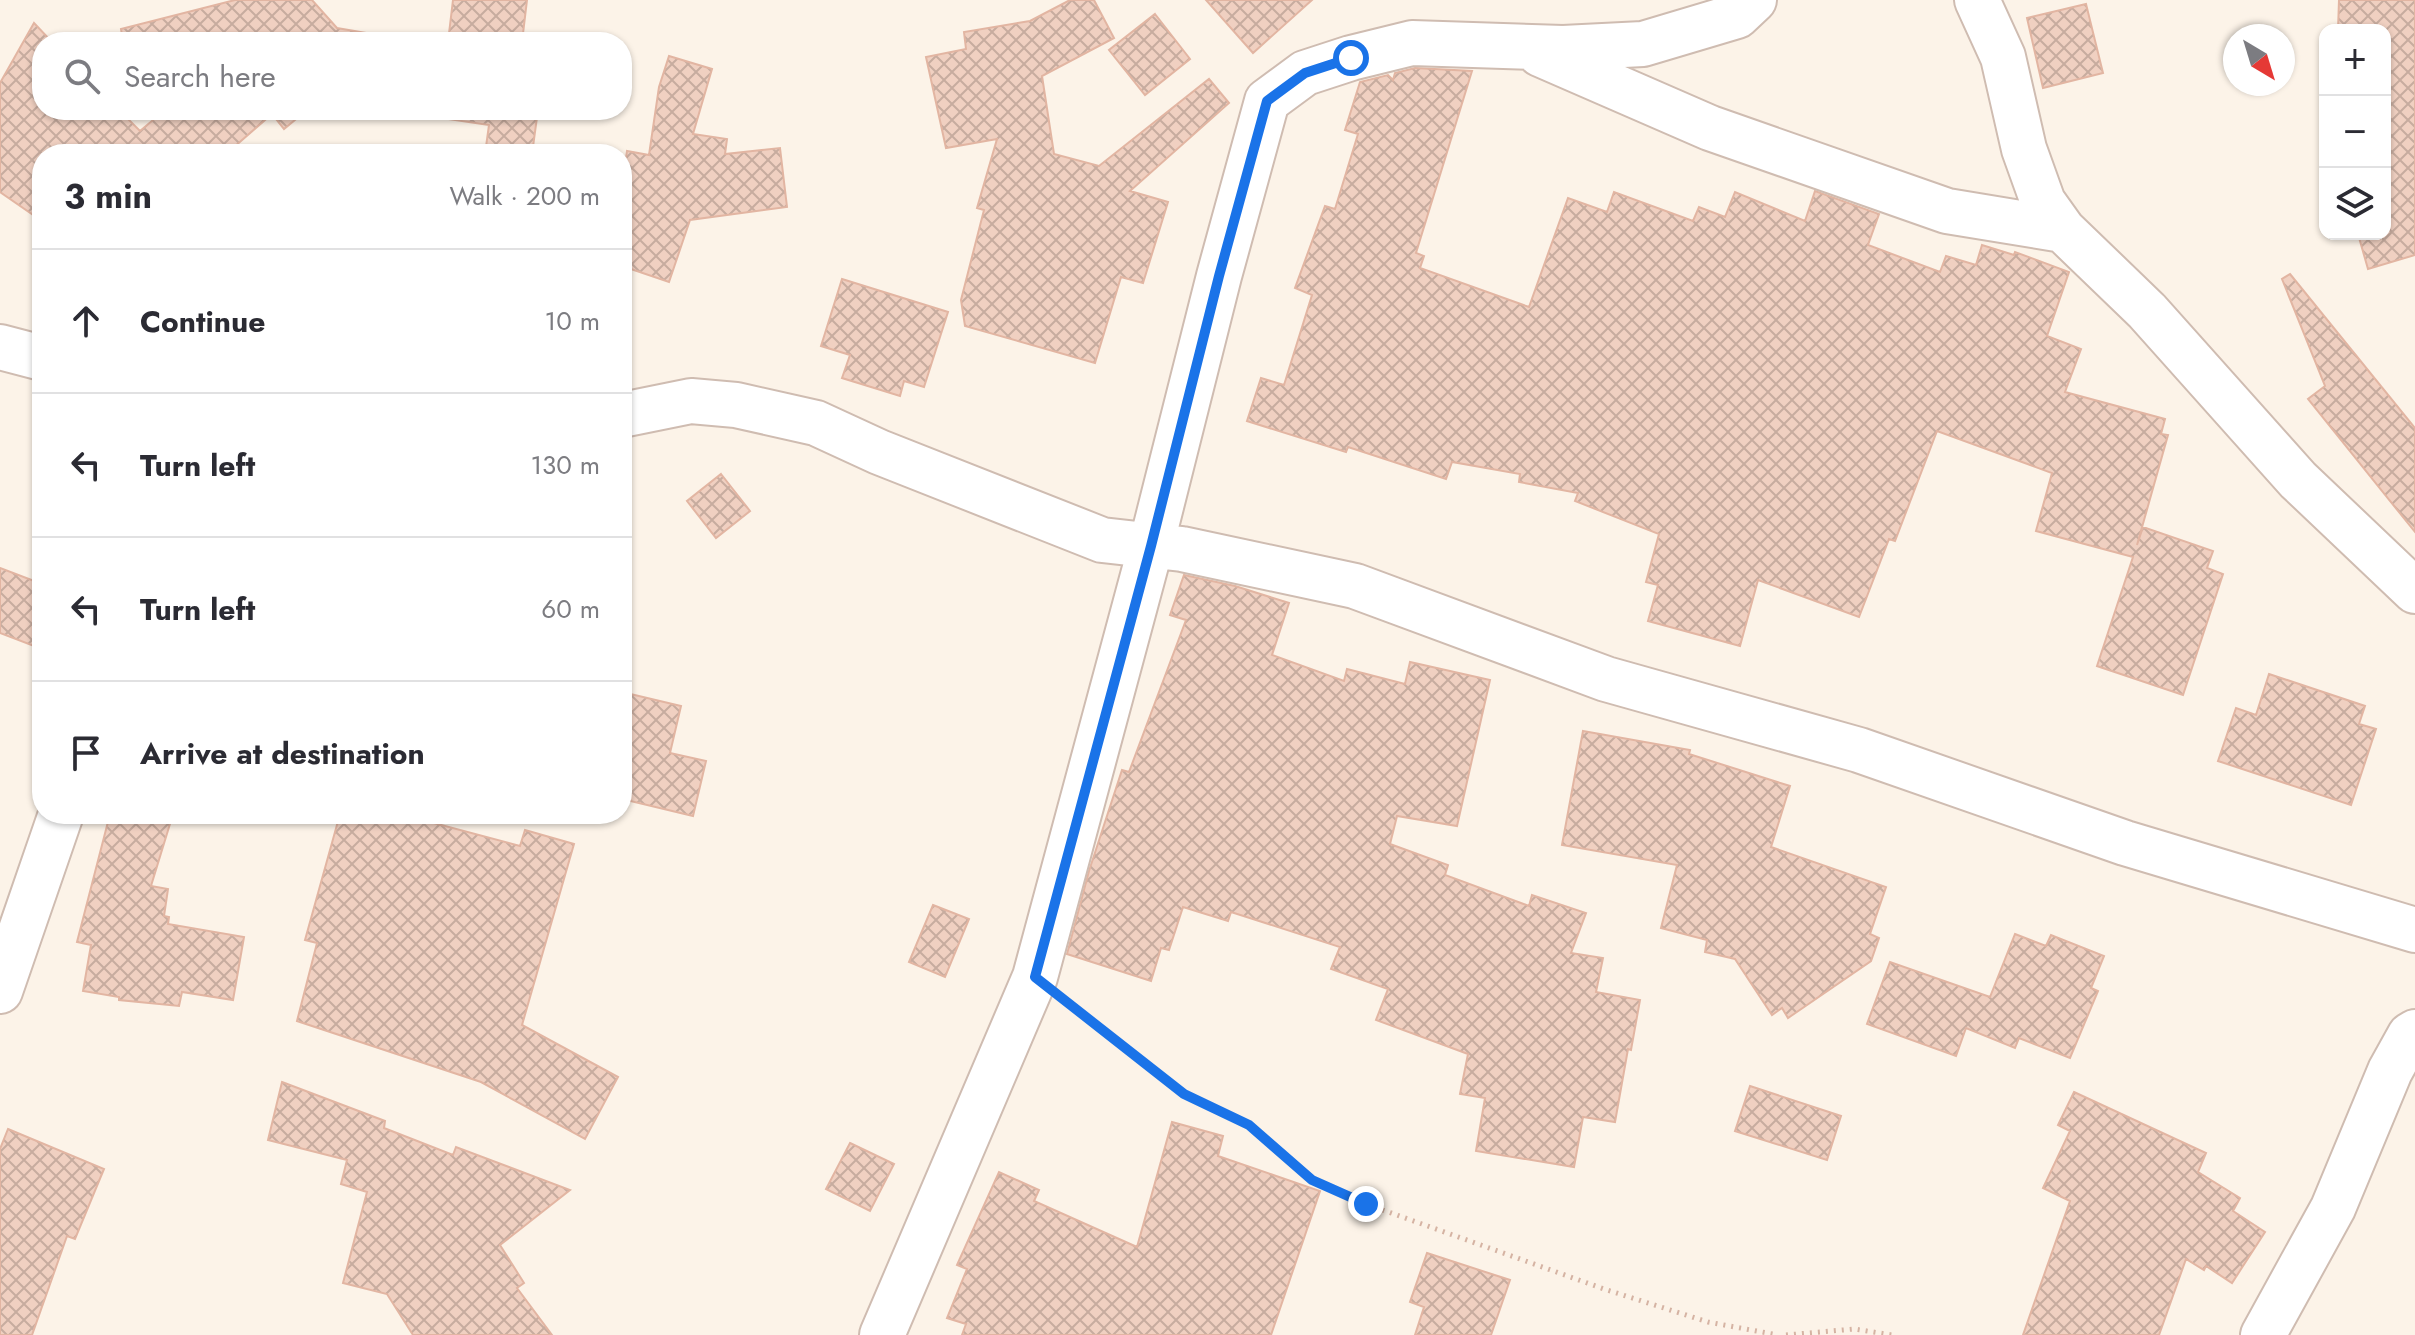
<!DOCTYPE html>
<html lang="en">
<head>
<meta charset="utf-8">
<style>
  :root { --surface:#fff; --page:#f7f7f7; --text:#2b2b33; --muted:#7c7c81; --line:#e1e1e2 }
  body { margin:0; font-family:Jost,sans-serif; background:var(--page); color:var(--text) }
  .controls { position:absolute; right:24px; top:24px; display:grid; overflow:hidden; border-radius:16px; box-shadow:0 2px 6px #0004 }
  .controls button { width:72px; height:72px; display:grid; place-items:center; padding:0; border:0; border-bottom:2px solid var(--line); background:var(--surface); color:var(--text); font:40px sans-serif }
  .compass { position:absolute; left:2223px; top:24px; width:72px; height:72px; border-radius:50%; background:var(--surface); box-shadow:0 2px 6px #0004; rotate:142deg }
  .stop { position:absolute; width:24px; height:24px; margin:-18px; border:6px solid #1a73e8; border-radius:50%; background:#fff }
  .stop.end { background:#1a73e8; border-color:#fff; box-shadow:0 2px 8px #0008 }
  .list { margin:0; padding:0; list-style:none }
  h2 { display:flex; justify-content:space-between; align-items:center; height:104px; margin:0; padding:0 32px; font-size:34px }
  h2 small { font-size:26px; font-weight:400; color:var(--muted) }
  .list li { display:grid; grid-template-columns:52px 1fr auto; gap:24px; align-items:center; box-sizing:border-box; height:144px; padding:0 32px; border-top:2px solid var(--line) }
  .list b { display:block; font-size:30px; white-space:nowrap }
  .list em { font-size:26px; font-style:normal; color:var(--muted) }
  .icon { flex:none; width:44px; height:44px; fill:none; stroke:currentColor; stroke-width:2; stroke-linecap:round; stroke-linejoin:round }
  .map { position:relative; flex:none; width:2415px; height:1335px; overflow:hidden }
  .search { position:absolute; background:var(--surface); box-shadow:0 2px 6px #0004; left:32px; top:32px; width:600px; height:88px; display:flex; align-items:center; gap:20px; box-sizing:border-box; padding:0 28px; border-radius:32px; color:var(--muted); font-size:30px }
  .panel { position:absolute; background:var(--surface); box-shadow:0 2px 6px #0004; left:32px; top:144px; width:600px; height:680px; border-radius:32px }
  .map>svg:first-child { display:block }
  .building { fill:url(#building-cross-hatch); stroke:#e2b5a2; stroke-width:2 }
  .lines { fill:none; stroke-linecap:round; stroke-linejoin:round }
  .street-casing { stroke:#cfbcb1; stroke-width:48 }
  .path { stroke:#d5b3a3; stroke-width:5; stroke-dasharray:2 6; stroke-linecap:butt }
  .street { stroke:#fff; stroke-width:44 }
  .route { stroke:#1a73e8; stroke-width:10 }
</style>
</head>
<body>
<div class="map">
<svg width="2415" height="1335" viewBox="0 0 2415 1335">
  <defs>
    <pattern id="building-cross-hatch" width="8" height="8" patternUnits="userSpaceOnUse" patternTransform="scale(2)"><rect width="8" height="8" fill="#f0d0c1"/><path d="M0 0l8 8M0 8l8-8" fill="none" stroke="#c7ac9f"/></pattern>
  </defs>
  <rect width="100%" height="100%" fill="#fcf3e8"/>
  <path class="building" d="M235,0h77l25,28 59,10 -6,4h-267l-2,-13z
    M453,0h74l-5,42h-74z
    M1070,0h24l20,38 -72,38 12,78 45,12 110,-87 20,24 -99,88 38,11 -25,81 -22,-6 -26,86 -130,-37 -4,-26 23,-90 -7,-2 20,-69 -51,9 -20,-91 40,-8 -2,-17 66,-11z
    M1206,0h106l-59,53z
    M2339,0h76v255l-47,14 -10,-35h27v-204h-47z
    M2086,4l17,69 -60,15 -16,-70z
    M1155,14l35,45 -45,36 -36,-45z
    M34,23l18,19h-10v68h77l21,21 25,-21h142l-23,19 -12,-15 -46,40h-184v67l-42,-29v-109z
    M669,56l43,13 -19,65 34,5 -2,15 55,-6 7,59 -97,13 -21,62 -47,-16v-80l5,-35 22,4 10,-68z
    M1415,68l57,3 -56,182 8,3 -4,12 109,39 39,-109 39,14 7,-20 79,29 6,-14 26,10 10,-25 70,29 10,-30 64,23 -11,31 72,27 6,-16 30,9 6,-20 32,10 1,-3 54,20 -22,64 34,13 -16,43 100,27 -4,15 7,1 -31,110 6,-18 70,24 -6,17 16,6 -40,121 -86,-29 36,-109 -97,-26 16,-58 -115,-42 -42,110 -6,-2 -30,78 -101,-37 -18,66 -92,-25 10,-36 -12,-3 13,-48 -84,-33 3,-8 -59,-11 1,-8 -68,-12 -6,17 -98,-32 -2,5 -99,-31 14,-43 23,7 28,-90 -17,-7 30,-82 10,3 23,-75 -13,-4 15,-48 28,-7 5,5 2,-7z
    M442,110h96l-6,44h-47l4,-29 -48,-7z
    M2290,274l125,154v104l-107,-133 17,-13 -43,-107z
    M842,279l106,33 -24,75 -20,-6 -4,15 -58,-18 8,-23 -29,-9z
    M721,474l29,37 -34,27 -29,-37z
    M0,568l42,16v65l-42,-16z
    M1184,575l51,11 54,17 -17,52 72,26 3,-12 58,15 5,-22 80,18 -33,146 -60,-10 -7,28 58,21 -3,10 84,31 3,-11 54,18 -15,40 32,5 -7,34 44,8 -9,50 -3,-1 -13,73 -32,-5 -9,50 -98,-16 9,-53 -25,-4 8,-40 -92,-34 12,-31 -57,-20 9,-22 -109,-35 -3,9 -45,-14 -14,43 -8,-2 -10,33 -84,-27 22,-83 33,-101 7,2 57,-152 -16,-5z
    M2269,674l96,32 -6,18 17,5 -25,76 -133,-44 18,-53 20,7z
    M622,692l59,14 -11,47 36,8 -13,55 -71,-17z
    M1583,731l107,19 -1,4 101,32 -19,61 115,40 -16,47 9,4 -8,23 -83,57 -6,-10 -10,7 -37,-56 -30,-7 2,-12 -46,-12 16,-63 -115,-20z
    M110,814h63l-22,72 17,3 -4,27 5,1 -1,7 76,13 -11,63 -51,-8 -3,14 -60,-6v-3l-36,-6 8,-46 -14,-3z
    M340,814h92l-2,8 90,24 5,-16 49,14 -52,181 96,52 -33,62 -104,-57 -184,-61 20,-78 -12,-3z
    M933,905l36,14 -24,58 -36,-15z
    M2015,934l31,12 5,-11 53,21 -13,32 7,3 -28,67 -51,-20 -4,10 -49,-20 -10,28 -89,-32 23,-62 100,35z
    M282,1082l103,39 -1,7 69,27 3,-8 114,43 -70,55 24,38 -7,5 35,47h-139l-26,-41 -44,-11 24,-91 -26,-8 6,-24 -79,-20z
    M1750,1086l91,30 -14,44 -92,-29z
    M2074,1092l132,61 -8,19 42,26 -7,13 32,21 -33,51 -26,-17 -2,4 -18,-11 -27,76h-136l47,-134 -27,-13 27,-57 -12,-6z
    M1172,1122l51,14 -5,20 102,35 -49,144h-309l4,-11 -19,-6 20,-49 -10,-4 42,-93 40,18 -5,11 103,46z
    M8,1129l96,40 -29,70 -8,-3 -35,99h-32v-186z
    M850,1143l44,21 -24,47 -44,-22z
    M1427,1253l83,27 -19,55h-76l9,-28 -14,-5z"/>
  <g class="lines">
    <defs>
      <path id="street" d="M1977,0l26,57 21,92 19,53 20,28 84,81 151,169 117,111
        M1540,54l170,74 237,83 116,19
        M0,347l42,11
        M622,415l69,-14 45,4 80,18 63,29 223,88 80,9 173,37 251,93 253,71 266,93 290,87
        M0,991l61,-177
        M882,1335l153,-358 116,-431 68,-270 48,-175 38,-28 46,-15 61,-15 151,5 80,-4 94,-28 17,-16
        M2263,1335l70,-127 57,-137 20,-36 5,-3"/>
    </defs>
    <use href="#street" class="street-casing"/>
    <path class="path" d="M1071,1005l113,89 65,31 63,55 54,24 238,85 104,33 70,13
      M1786,1335l68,-6 38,6"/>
    <use href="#street" class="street"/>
  </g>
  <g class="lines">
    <path class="route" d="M1351,58l-46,15 -38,28 -48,175 -68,270 -116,431 149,117 65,31 63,55 54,24"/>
  </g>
</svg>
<div class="controls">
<button>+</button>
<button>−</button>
<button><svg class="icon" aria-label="layers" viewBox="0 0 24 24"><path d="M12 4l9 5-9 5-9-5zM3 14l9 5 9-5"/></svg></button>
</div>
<svg class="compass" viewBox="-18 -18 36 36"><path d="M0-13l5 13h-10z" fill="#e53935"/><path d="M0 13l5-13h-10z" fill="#7c7c81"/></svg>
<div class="stop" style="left:1351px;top:58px"></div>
<div class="stop end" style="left:1366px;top:1204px"></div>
<div class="search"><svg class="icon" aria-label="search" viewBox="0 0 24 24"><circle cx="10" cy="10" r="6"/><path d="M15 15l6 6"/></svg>Search here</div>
<section class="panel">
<h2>3 min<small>Walk · 200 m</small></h2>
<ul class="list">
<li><svg class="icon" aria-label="ahead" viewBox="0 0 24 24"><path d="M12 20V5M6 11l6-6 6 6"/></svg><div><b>Continue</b></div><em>10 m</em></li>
<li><svg class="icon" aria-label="left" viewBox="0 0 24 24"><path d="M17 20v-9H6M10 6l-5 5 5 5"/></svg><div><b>Turn left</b></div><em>130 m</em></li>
<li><svg class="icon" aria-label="left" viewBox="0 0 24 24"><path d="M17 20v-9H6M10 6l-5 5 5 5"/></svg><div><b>Turn left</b></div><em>60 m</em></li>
<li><svg class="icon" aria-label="arrive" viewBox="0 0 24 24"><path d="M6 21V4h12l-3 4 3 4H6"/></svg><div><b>Arrive at destination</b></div></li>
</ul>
</section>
</div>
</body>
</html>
